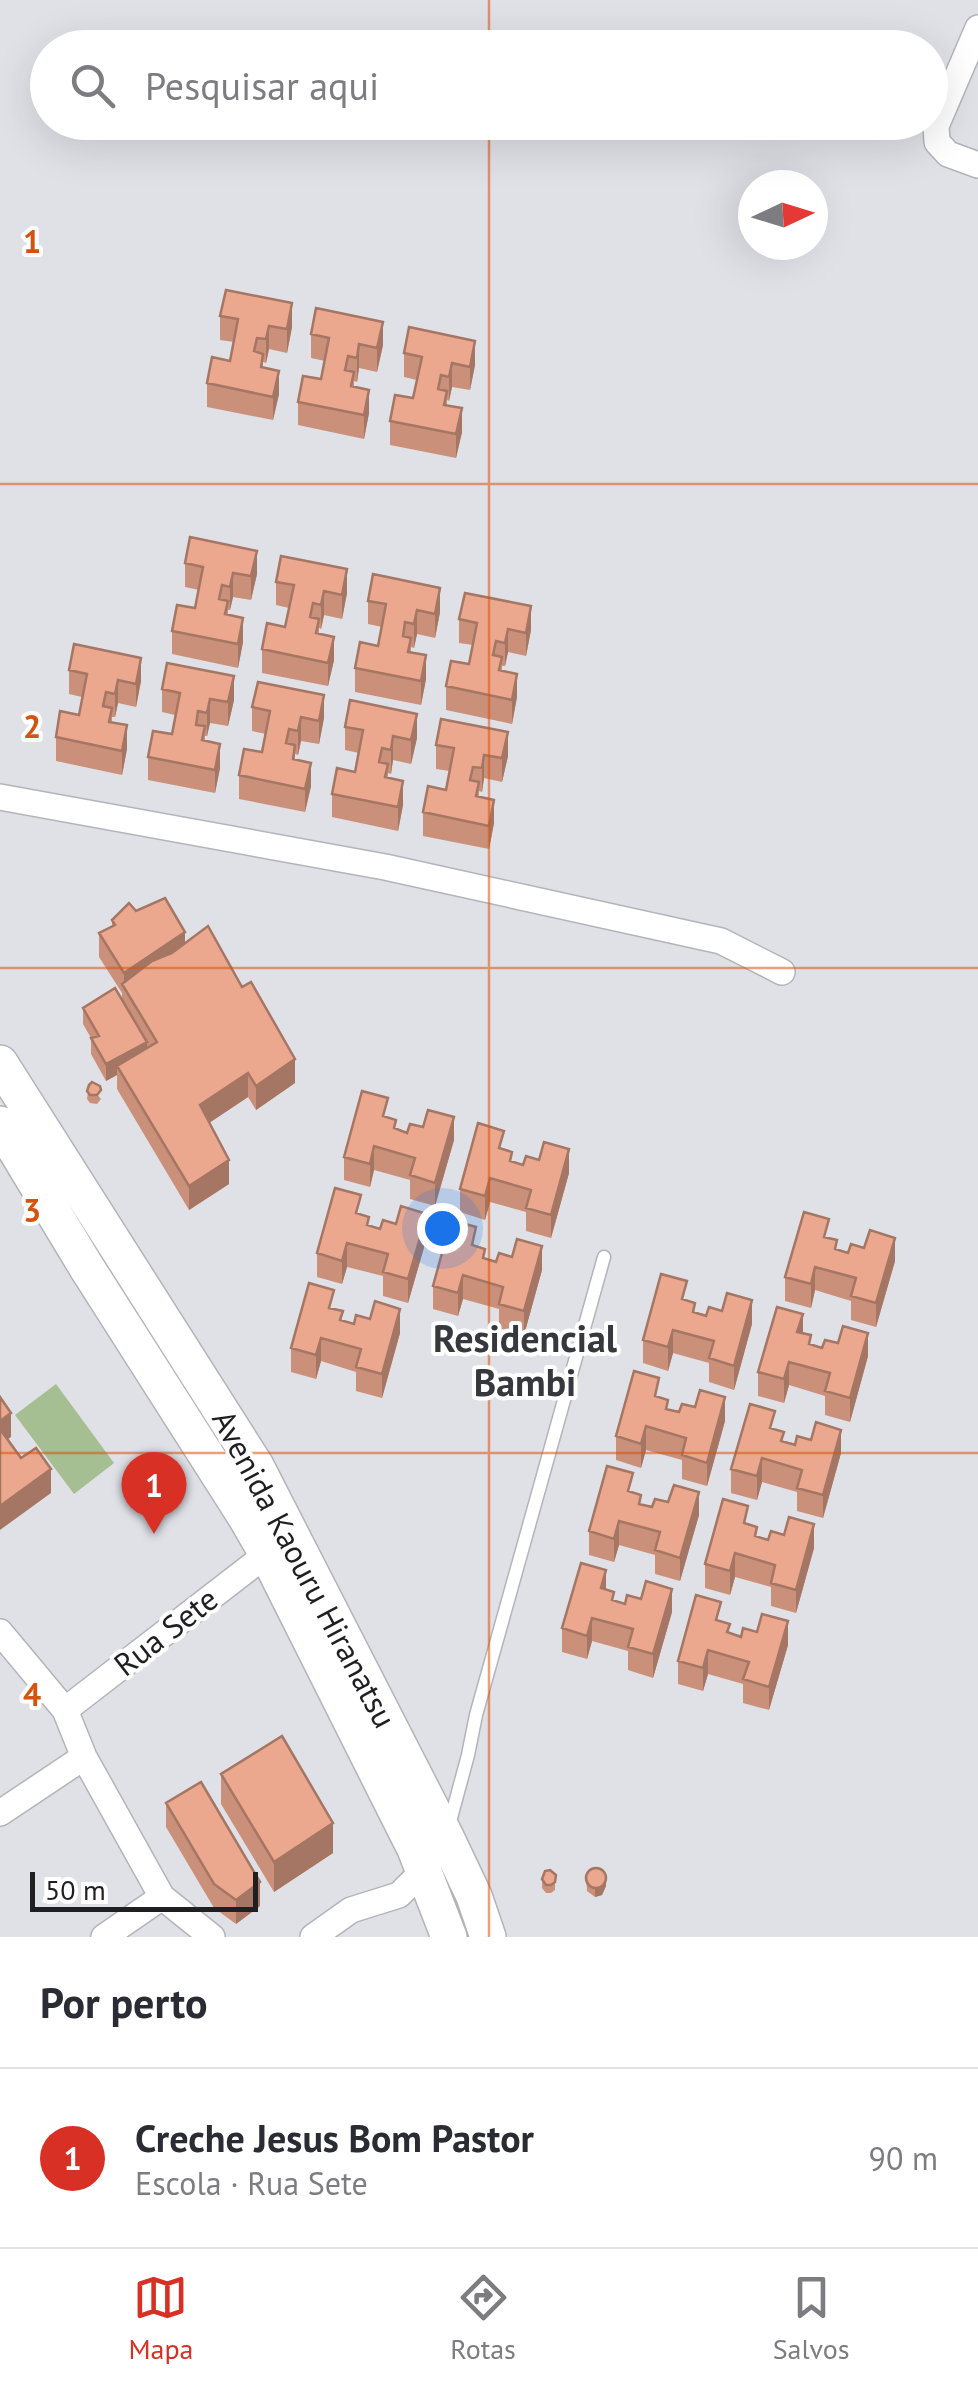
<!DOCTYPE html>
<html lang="pt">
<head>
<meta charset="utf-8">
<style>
  :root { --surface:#fff; --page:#f7f7f7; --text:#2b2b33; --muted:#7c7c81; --line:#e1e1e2; --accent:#d93025 }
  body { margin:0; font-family:"PT Sans",sans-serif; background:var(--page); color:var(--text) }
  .compass { position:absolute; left:738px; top:170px; width:90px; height:90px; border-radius:50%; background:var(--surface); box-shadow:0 10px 40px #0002; rotate:86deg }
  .scale { position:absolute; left:30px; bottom:25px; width:228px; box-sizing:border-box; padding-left:10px; border:5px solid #1f1f21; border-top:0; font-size:28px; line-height:35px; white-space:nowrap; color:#1f1f21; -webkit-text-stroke:8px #fff; paint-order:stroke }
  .you { position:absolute; left:442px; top:1228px; width:35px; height:35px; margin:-25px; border:8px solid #fff; border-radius:50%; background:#1a73e8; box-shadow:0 0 0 15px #1a73e833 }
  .badge { display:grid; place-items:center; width:65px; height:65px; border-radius:50%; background:var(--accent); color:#fff; font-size:32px; font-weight:700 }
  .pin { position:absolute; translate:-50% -82px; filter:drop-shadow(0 2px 5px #0008) }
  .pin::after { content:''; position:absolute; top:52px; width:35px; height:30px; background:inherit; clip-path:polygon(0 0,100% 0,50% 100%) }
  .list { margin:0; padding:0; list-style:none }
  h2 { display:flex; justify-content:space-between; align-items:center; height:130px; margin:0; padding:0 40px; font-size:42px }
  h2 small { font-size:32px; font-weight:400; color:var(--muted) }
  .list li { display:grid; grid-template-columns:65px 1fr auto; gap:30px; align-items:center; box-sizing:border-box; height:180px; padding:0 40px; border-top:2px solid var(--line) }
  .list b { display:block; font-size:38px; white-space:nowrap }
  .list p { margin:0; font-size:32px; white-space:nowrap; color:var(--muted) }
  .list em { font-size:32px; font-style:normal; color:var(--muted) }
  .icon { flex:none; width:55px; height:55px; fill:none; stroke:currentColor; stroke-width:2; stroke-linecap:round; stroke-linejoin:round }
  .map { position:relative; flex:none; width:978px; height:1937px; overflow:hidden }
  .search { position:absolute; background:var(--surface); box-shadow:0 10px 40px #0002; left:30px; right:30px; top:30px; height:110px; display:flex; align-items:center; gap:25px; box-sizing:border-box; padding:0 35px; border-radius:55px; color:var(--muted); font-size:38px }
  .sheet { height:310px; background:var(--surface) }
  nav { display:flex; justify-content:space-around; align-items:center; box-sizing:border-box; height:140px; border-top:2px solid var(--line); background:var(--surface); font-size:28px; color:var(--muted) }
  nav a { display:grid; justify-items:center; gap:5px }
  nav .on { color:var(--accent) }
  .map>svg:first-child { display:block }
  .green { fill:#a5be92 }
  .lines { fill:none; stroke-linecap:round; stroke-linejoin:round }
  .lane-casing { stroke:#b3b4b9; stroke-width:15 }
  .street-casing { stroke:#b3b4b9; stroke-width:28 }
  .secondary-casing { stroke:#b3b4b9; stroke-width:38 }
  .lane { stroke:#fff; stroke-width:12 }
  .street { stroke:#fff; stroke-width:25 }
  .secondary { stroke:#fff; stroke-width:35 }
  .wall { fill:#ca907a }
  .shaded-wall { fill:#a47663 }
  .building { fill:#eba88e; stroke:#a47663; stroke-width:2.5 }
  .grid { fill:none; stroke:#d4530e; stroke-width:2.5; stroke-opacity:0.55 }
  .labels { text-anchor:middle; stroke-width:8; stroke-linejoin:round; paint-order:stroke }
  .street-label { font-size:32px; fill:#1f1f21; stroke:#fff }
  .quarter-label { font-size:38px; font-weight:bold; fill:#37383d; stroke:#fff }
  .grid-label { font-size:32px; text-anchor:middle; font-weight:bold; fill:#d4530e; stroke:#fff; stroke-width:8; stroke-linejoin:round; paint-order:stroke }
</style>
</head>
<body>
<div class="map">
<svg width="978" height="1937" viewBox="0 0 978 1937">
  <rect width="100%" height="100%" fill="#e0e1e7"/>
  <path class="green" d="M56,1384l58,79 -40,31 -59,-79z"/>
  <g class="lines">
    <defs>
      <path id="lane" d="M448,1829l20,-74 8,-40 128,-458"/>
      <path id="street" d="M978,28l-42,98 1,16 11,12 30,11
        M0,797l385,70 336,74 61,31
        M0,1632l65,78 19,47 78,140 50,40
        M65,1710l202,-156
        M0,1813l84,-56
        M104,1937l58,-40
        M313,1937l38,-27 48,-15 24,-24"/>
      <path id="secondary" d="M0,1063l256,403 190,371 28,59 14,41
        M0,1124l87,144 158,248 22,38 148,295 34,88"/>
    </defs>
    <use href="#lane" class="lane-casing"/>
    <use href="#street" class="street-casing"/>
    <use href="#secondary" class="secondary-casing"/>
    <use href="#lane" class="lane"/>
    <use href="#street" class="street"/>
    <use href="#secondary" class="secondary"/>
  </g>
  <path class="wall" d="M220,316l72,11 -5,26 -18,-4 -3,14 -3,-1v6l16,26 -6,26 -66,-13v-24l23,-22 4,-19 -14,-2z
    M311,334l72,11 -6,27 -18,-4 -2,14 -3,-1v5l15,27 -5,26 -66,-14v-23l23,-23 4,-18 -14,-3z
    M404,353l71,12 -5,25 -18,-3 -3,14 -2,-1v5l15,27 -6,26 -66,-13v-24l23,-23 4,-18 -13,-3z
    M185,563l72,11 -6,26 -18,-3 -3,13h-2v5l15,27 -5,26 -66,-14v-23l23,-23 4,-18 -14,-3z
    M276,582l71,11 -5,26 -18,-4 -3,14 -2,-1v5l15,27 -6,26 -66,-13v-24l23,-22 4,-19 -13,-3z
    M368,601l72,11 -5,26 -18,-4 -3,14 -3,-1v6l15,26 -5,26 -66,-13v-24l23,-22 4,-19 -14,-3z
    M459,619l72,11 -5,26 -18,-4 -3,14h-3v5l15,26 -5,27 -66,-14v-24l23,-22 4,-19 -14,-2z
    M69,670l72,11 -5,26 -18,-4 -3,14h-3v5l15,27 -5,26 -66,-14v-24l23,-22 3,-18 -13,-3z
    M162,689l72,11 -6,26 -18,-3 -3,13h-2v5l15,27 -5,25 -67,-13v-23l24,-23 3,-19 -13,-3z
    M252,707l72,11 -5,26 -18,-3 -3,14 -3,-1v5l16,27 -6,26 -66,-13v-24l23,-23 4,-18 -14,-3z
    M345,727l72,11 -6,26 -18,-4 -2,14 -3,-1v5l15,27 -5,26 -66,-14v-23l23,-22 4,-19 -14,-3z
    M436,745l72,11 -6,26 -18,-4 -2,14 -3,-1v6l15,26 -5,26 -66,-13v-24l23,-22 4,-19 -14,-2z
    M136,911l49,32 110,140 -39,27 -8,-13 -39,26 20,61 -40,26 -72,-121v-14l-11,6 -15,-27v-16l-8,-14v-16l39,-8v-7l-23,-36v-24l13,-6v-7z
    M89,1085l12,14 -4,5 -7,-1 -3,-4z
    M388,1117l8,12 11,4 47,7 -19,66 -25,-7v-19l-36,-10 -4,17 -26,-7v-23z
    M504,1150l8,12 57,11 -18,65 -25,-7v-19l-36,-10 -5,18 -25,-8v-23z
    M361,1214l8,12 58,11 -19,66 -25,-7v-20l-36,-9 -5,17 -25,-7v-24z
    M829,1238l8,12 58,11 -19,66 -25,-7v-19l-36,-11 -4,18 -26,-7v-24z
    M476,1246l9,12 57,12 -18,65 -25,-7v-19l-36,-10 -5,17 -25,-7v-23z
    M687,1300l8,12 57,12 -18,66 -25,-8v-19l-36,-10 -5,18 -25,-8v-23z
    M334,1309l9,12 57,12 -18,65 -26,-7v-19l-35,-11 -5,18 -25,-7v-24z
    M803,1333l8,12 57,11 -18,66 -25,-7v-19l-36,-11 -5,18 -26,-7v-24z
    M659,1397l9,12 57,12 -18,65 -25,-7v-19l-36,-10 -5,18 -25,-8v-24z
    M775,1430l9,11 57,12 -18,65 -26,-7v-19l-35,-10 -5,18 -26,-7v-24z
    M633,1492l8,12 58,11 -19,66 -25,-7v-19l-36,-10 -5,17 -25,-7v-24z
    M748,1525l9,12 57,11 -18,65 -25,-7v-19l-36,-10 -5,18 -25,-7v-24z
    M606,1589l8,12 58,11 -19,66 -25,-8v-19l-36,-10 -5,18 -25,-7v-24z
    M721,1621l9,12 58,12 -19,65 -26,-7v-19l-35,-10 -5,17 -25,-7v-23z
    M221,1774l112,79 -59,39 -53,-88z
    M166,1803l94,103 -24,18 -22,-16 -48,-81z
    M586,1876l20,10 -4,9 -7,2 -8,-6z
    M542,1879l13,3v8l-4,3h-5l-4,-5z"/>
  <path class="shaded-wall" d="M292,303v24l-5,26v-24z
    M383,322v23l-6,27v-24z
    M269,326v23l-3,14v-24z
    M475,341v24l-5,25v-23z
    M359,344v24l-2,14v-24z
    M452,363v24l-3,14v-24z
    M279,371v23l-6,26v-23z
    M369,390v23l-5,26v-24z
    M462,408v24l-6,26v-24z
    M257,551v23l-6,26v-24z
    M347,569v24l-5,26v-24z
    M233,573v24l-3,13v-23z
    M440,588v24l-5,26v-24z
    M324,591v24l-3,14v-24z
    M531,606v24l-5,26v-23z
    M417,610v24l-3,14v-24z
    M243,618v24l-5,26v-24z
    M508,629v23l-3,14v-23z
    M334,637v23l-6,26v-23z
    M426,655v24l-5,26v-24z
    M141,658v23l-5,26v-23z
    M517,674v23l-5,27v-24z
    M234,676v24l-6,26v-24z
    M118,680v23l-3,14v-23z
    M324,695v23l-5,26v-23z
    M210,699v24l-3,13v-23z
    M417,714v24l-6,26v-24z
    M301,717v24l-3,14v-24z
    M127,725v24l-5,26v-24z
    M508,732v24l-6,26v-24z
    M393,736v24l-2,14v-24z
    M220,744v24l-5,25v-23z
    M484,755v23l-2,14v-24z
    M311,763v23l-6,26v-23z
    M403,781v24l-5,26v-24z
    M494,800v23l-5,26v-23z
    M185,932v23l-61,33v-15z
    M147,1042v16l-30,8v9l-11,6v-17z
    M295,1059v24l-39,27v-24z
    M248,1073v24l-48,32v-24z
    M454,1117v23l-19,66v-23z
    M374,1146v24l-4,17v-23z
    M569,1149v24l-18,65v-23z
    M229,1160v24l-40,26v-24z
    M490,1178v24l-5,18v-24z
    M427,1214v23l-19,66v-24z
    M895,1238v23l-19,66v-24z
    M347,1243v24l-5,17v-23z
    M542,1246v24l-18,65v-24z
    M815,1267v23l-4,18v-24z
    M463,1275v24l-5,17v-23z
    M752,1300v24l-18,66v-24z
    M400,1309v24l-18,65v-24z
    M803,1314v24l-6,-6z
    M673,1330v23l-5,18v-24z
    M868,1333v23l-18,66v-24z
    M321,1338v23l-5,18v-24z
    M789,1362v23l-5,18v-24z
    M725,1397v24l-18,65v-23z
    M11,1413v24l-11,8v-24z
    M646,1426v24l-5,18v-24z
    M841,1430v23l-18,65v-23z
    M762,1458v24l-5,18v-24z
    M51,1469v24l-51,37v-24z
    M699,1492v23l-19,66v-23z
    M619,1521v24l-5,17v-23z
    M814,1524v24l-18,65v-23z
    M735,1553v24l-5,18v-24z
    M606,1570v23l-5,-5z
    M672,1589v23l-19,66v-24z
    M592,1618v23l-5,18v-23z
    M788,1621v24l-19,65v-23z
    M708,1650v24l-5,17v-23z
    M333,1823v30l-59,39v-30z
    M606,1878v8l-4,9 -7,2v-9z
    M260,1882v24l-24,18v-24z"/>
  <path class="building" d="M226,290l66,13 -5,26 -18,-3 -3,13 -9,-1 -3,13 9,3 -2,13 18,4 -6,26 -66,-14 5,-26 18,4 8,-42 -18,-3z
    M316,308l67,14 -6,26 -18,-4 -2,14 -9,-2 -3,14 9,2 -3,14 18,4 -5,25 -66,-13 5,-26 18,3 8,-41 -18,-4z
    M409,327l66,14 -5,26 -18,-4 -3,14 -8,-2 -3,14 9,2 -3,14 18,3 -6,26 -66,-13 5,-26 18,3 9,-41 -18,-4z
    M190,537l67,14 -6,25 -18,-3 -3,14 -8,-2 -3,14 9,2 -3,13 18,4 -5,26 -66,-13 5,-26 18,3 8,-41 -18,-4z
    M281,556l66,13 -5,26 -18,-4 -3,14 -8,-2 -3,14 9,2 -3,14 18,4 -6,26 -66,-14 5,-26 18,4 9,-42 -18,-3z
    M373,574l67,14 -5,26 -18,-4 -3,14 -9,-2 -2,14 8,2 -3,14 18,3 -5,26 -66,-13 5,-26 18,4 8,-42 -18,-3z
    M465,593l66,13 -5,27 -18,-4 -3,14 -9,-2 -3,14 9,2 -3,13 18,4 -5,26 -66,-14 5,-25 18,3 8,-41 -18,-4z
    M74,644l67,14 -5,26 -18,-4 -3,14 -9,-2 -3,14 9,2 -3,14 18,3 -5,26 -66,-14 4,-26 19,4 8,-41 -18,-4z
    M167,663l67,13 -6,26 -18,-3 -3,14 -9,-2 -2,14 9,1 -3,14 18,4 -5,26 -67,-13 5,-26 19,3 8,-41 -18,-4z
    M258,682l66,13 -5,26 -18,-4 -3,14 -9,-2 -3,14 9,2 -2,14 18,4 -6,26 -66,-14 5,-26 18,3 8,-41 -18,-4z
    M350,700l67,14 -6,26 -18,-4 -2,14 -9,-2 -3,14 9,2 -3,13 18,4 -5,26 -66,-13 5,-26 18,4 8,-42 -18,-3z
    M441,719l67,13 -6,26 -18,-3 -2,13 -9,-1 -3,13 9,2 -3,14 18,4 -5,26 -66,-14 5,-26 18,4 8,-42 -18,-3z
    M165,898l20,34 -61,41 -25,-40 16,-8 -3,-5 17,-17 7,8z
    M208,926l34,61 9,-5 44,77 -39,27 -8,-13 -48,32 29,55 -40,26 -72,-120 40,-24 -35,-58 30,-23 20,-8z
    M115,988l32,54 -41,22 -15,-26 8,-2 -16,-28z
    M92,1082l8,4 1,4 -4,5h-7l-3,-4 2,-6z
    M362,1091l26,7 -5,18 13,4 -2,8 13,5 3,-9 13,3 5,-17 26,7 -19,66 -25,-8 5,-17 -41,-12 -4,18 -26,-7z
    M478,1123l26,8 -5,17 13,4 -2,9 13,4 3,-9 13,4 5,-18 25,7 -18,66 -25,-7 5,-18 -41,-12 -5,18 -25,-7z
    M335,1188l26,7 -5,18 13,4 -2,8 13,4 3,-9 13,4 5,-18 26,8 -19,65 -25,-7 5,-18 -41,-11 -5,18 -25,-8z
    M804,1212l25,7 -5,18 13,3 -2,9 13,4 3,-9 13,4 6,-18 25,8 -19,65 -25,-7 5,-18 -41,-11 -4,17 -26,-7z
    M451,1220l25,7 -4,18 13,4 -2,9 13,4 3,-9 13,4 5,-18 25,7 -18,65 -25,-7 4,-17 -40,-12 -5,18 -25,-7z
    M661,1274l26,7 -5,18 13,4 -2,9 13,4 3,-9 13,4 5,-18 25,7 -18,66 -25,-8 5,-17 -41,-11 -5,17 -25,-7z
    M309,1283l25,7 -5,18 14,3 -3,9 14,4 2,-9 14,4 5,-18 25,8 -18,65 -26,-7 5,-18 -40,-11 -5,17 -25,-7z
    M777,1307l26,7 -6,18 14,3 -2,9 13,4 3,-8 13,3 5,-17 25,7 -18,65 -25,-7 5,-18 -41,-11 -5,17 -26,-7z
    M634,1371l25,7 -4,18 13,4 -2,9 13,3 3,-8 13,3 5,-17 25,7 -18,66 -25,-8 4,-17 -40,-12 -5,18 -25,-8z
    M0,1397l11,16 -11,8z
    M750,1404l25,7 -5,17 14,4 -3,9 14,4 2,-9 14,4 5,-18 25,8 -18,65 -26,-7 5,-18 -40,-12 -5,18 -26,-7z
    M0,1429l21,29 15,-10 15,21 -51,37z
    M607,1466l26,7 -5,18 13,4 -2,9 13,3 3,-8 13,3 6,-17 25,7 -19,66 -25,-8 5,-18 -41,-11 -5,18 -25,-8z
    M723,1499l25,7 -4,17 13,4 -2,9 13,4 3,-9 13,4 5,-18 25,7 -18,66 -25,-7 4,-18 -40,-12 -5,18 -25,-7z
    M581,1563l25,7 -5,18 13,4 -2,8 13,4 2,-9 14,4 5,-18 26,8 -19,65 -25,-7 5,-18 -41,-11 -5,18 -25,-8z
    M696,1595l25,7 -5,18 14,4 -3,8 14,5 2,-9 14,4 5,-18 26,7 -19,66 -26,-8 6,-17 -41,-12 -5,18 -25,-7z
    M282,1736l51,87 -59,39 -53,-88z
    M201,1782l59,100 -24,18 -22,-16 -48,-81z
    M586 1878a10 10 0 1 1 20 0a10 10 0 1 1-20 0Z
    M550,1870l6,5 -1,7 -4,3h-5l-4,-6 3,-8z"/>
  <path class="grid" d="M489,0v48M489,122v1815M0,484h978M0,968h978M0,1453h978"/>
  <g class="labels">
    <g class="street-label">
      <text transform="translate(304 1569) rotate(62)" y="11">Avenida Kaouru Hiranatsu</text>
      <text transform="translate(166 1632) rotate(-38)" y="11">Rua Sete</text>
    </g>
    <g class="quarter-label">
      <text x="525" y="1352">Residencial<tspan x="525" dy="44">Bambi</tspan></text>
    </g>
  </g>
  <g class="grid-label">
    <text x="32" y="253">1</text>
    <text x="32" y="738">2</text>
    <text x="32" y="1222">3</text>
    <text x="32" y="1706">4</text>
  </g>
</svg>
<svg class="compass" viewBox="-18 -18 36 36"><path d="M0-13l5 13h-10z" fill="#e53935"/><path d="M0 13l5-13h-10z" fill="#7c7c81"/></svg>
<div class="scale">50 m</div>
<div class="you"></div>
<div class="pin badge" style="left:154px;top:1534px">1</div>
<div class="search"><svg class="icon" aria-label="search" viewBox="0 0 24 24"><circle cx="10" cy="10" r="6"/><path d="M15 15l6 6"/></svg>Pesquisar aqui</div>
</div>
<section class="sheet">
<h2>Por perto<small></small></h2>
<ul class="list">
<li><span class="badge">1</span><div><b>Creche Jesus Bom Pastor</b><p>Escola · Rua Sete</p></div><em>90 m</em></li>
</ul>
</section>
<nav>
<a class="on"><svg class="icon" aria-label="map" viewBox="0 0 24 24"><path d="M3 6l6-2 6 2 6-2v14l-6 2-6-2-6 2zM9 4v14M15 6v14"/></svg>Mapa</a>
<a><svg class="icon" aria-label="directions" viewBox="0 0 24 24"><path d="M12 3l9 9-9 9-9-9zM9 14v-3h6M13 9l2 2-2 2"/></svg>Rotas</a>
<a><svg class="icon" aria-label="saved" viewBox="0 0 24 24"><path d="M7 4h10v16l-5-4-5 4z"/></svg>Salvos</a>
</nav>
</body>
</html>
